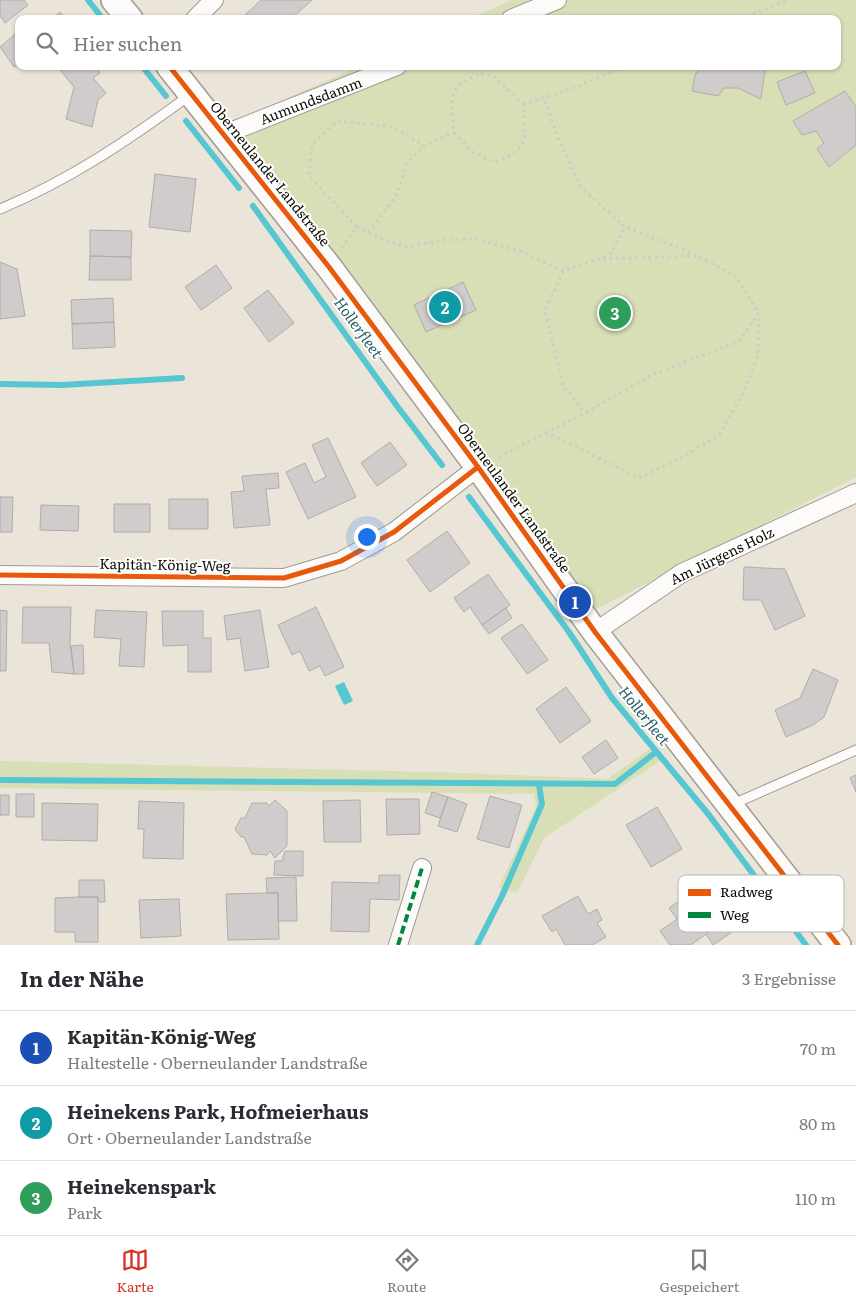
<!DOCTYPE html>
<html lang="de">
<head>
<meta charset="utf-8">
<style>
  :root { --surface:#fff; --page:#f7f7f7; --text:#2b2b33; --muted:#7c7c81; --line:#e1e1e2; --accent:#d93025 }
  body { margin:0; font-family:Literata,serif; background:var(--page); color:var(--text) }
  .you { position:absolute; left:366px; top:536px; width:18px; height:18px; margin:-12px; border:4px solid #fff; border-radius:50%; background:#1a73e8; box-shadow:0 0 0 8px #1a73e833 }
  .badge { display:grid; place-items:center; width:32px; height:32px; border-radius:50%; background:var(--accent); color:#fff; font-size:16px; font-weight:700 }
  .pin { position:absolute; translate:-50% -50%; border:2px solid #fff; box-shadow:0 1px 5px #0006 }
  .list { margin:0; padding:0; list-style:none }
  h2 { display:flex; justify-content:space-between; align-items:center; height:65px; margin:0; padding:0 20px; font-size:21px }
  h2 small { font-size:16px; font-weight:400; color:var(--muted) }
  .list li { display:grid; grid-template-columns:32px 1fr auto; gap:15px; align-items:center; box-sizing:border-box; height:75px; padding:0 20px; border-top:1px solid var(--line) }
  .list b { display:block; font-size:19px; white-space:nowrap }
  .list p { margin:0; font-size:16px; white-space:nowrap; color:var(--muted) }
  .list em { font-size:16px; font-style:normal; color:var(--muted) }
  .icon { flex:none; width:28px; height:28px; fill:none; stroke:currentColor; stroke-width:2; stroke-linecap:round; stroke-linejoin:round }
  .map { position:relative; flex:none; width:856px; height:945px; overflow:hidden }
  .search { position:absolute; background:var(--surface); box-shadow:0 1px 4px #0004; left:15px; right:15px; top:15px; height:55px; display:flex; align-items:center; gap:12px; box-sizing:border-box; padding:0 18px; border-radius:10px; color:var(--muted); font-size:19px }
  .sheet { height:290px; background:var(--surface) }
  nav { display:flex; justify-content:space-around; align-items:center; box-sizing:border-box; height:70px; border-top:1px solid var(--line); background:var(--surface); font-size:14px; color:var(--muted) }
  nav a { display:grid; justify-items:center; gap:2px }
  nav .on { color:var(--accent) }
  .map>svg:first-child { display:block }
  .green { fill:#d8deb6 }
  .water { fill:#56c7d1 }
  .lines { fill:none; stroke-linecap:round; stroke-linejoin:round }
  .stream { stroke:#56c7d1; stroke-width:6 }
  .building { fill:#d0cccb; stroke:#b1acab }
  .lane-casing { stroke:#a09b93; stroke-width:11 }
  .street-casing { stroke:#a09b93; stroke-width:20 }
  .secondary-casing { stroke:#a09b93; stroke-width:28 }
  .path { stroke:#cdccc9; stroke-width:3; stroke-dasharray:2.5 4; stroke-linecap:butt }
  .lane { stroke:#fcfbf9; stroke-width:9 }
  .street { stroke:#fcfbf9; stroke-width:18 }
  .secondary { stroke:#fcfbf9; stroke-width:25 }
  .quiet { stroke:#00873e; stroke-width:4; stroke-dasharray:8 4; stroke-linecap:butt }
  .cycleway-casing { stroke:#fff; stroke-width:8 }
  .cycleway { stroke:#e8590c; stroke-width:5 }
  .labels { text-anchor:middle; stroke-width:4; stroke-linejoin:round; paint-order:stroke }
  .street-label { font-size:14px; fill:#100d06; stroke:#fff }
  .water-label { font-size:15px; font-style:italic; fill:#255f67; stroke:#fff }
  .key { fill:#fff; stroke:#b7b6b4; stroke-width:1 }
  .key-label { font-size:14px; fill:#100d06 }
</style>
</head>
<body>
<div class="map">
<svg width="856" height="945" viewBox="0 0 856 945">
  <rect width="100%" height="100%" fill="#eae4d9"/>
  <path class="green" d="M512,0h344v477l-260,132 -363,-487 127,-56h477v-47h-368z
    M651,748l9,13 -116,77 -27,55 -18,-6 37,-80 -2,-13 -534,-6v-27l464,12 144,6z"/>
  <path class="water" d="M344,682l9,19 -9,4 -9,-19z"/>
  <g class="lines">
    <path class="stream" d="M88,0l15,19
      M142,66l24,30
      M186,121l53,67
      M253,206l144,200 45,59
      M0,384l62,1 120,-7
      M469,497l100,135 43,66 97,117 97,130
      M0,780l615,4 41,-32
      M477,945l25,-49 40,-92 -3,-19"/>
  </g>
  <path class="building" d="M0,0h24l4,5 -23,18 -5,-7z
    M261,0h51l-21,19h-50z
    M60,12l5,7h-13z
    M19,31v32l-5,4 -14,-20z
    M57,66h38l5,7 -7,5 13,15 -8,7 -6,27 -26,-8 8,-32z
    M702,66h55l8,3 -4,30 -23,-11h-14l-6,8 -26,-5 3,-16z
    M805,71l10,22 -29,12 -9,-23z
    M845,91l11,16v38l-27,22 -12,-18 7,-6 -8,-12 -14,4 -9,-14z
    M155,174l41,5 -6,53 -41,-5z
    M90,230l42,1 -1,26 -41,-1z
    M90,256l41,1v23h-42z
    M0,262l17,7 8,47 -25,3z
    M216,265l16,23 -31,22 -16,-23z
    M463,282l13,28 -50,22 -12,-27z
    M268,290l26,33 -25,19 -25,-34z
    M113,298l1,24 -42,2 -1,-24z
    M114,322l1,25 -42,2 -1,-25z
    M328,438l28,59 -48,22 -22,-47 19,-9 9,20 12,-6 -14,-32z
    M390,442l17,23 -30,21 -16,-23z
    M278,473l1,15 -13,1 4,36 -36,3 -3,-36 13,-1 -2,-15z
    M0,497h13l-1,35h-12z
    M169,499h39v30h-39z
    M114,504h36v28h-36z
    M41,505l38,1 -1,25 -38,-1z
    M447,531l23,32 -40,29 -23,-32z
    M744,567l41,2 20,47 -30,14 -14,-30h-18z
    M488,574l22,31 -28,20 -12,-18 -6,5 -10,-14z
    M23,607h48l-1,37 4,30 -22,-2 -3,-29h-27z
    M316,607l28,60 -19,9 -5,-10 -11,5 -9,-20 -8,4 -14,-30z
    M506,608l6,10 -23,16 -7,-9z
    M0,610l7,1 -1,60h-6z
    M96,610l51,2 -3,55 -25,-1 2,-27 -27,-2z
    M260,610l9,57 -24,4 -5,-33 -13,2 -3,-24z
    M162,611h41v27h8v34h-23v-27l-25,1z
    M522,624l26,36 -21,14 -26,-36z
    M83,645l1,29h-10l-3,-28z
    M813,669l25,11 -14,37 -11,8 -27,12 -11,-27 25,-12z
    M566,687l25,34 -31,22 -24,-34z
    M606,740l12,18 -24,16 -12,-17z
    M856,775v17l-6,-14z
    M432,792l16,5 -8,21 -15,-5z
    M16,794h18v23h-18z
    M0,795h9v20h-9z
    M490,796l32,9 -13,43 -32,-9z
    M448,797l19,7 -10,28 -19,-6z
    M386,799h33l1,35 -33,1z
    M275,800l12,11v35l-12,12 -5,-7 -3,4 -15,-1 -8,-17h-3l-6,-8 6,-11h4l7,-15h15l2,3z
    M360,800l1,42h-37l-1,-41z
    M139,801l45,2 -1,56 -40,-1 1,-29h-6z
    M42,803l56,1 -1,37 -55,-1z
    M657,807l25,42 -31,18 -25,-42z
    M285,851h18v25l-29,-1 1,-14h7z
    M379,875h21l-1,25 -29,-1 -1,33 -38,-1 1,-49 47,1z
    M296,877l1,44h-19v-28h-11l-1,-15z
    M79,880h25l1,22h-7v-5h-19z
    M698,887l25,35 -32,23h-21l-10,-14 17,-12 -8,-11z
    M267,893h11l1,46 -51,1 -2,-46z
    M578,896l10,18 9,-5 5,11 -5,3 9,14 -14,8h-27l-9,-16 -4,3 -10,-16z
    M79,897h19v45h-23v-10h-20v-34z
    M179,899l2,37 -40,2 -2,-38z
    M723,907l15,21 -25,17 -7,-11 17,-12 -7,-10z"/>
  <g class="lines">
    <defs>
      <path id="lane" d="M0,209c70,-29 130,-70 190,-114
        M731,805l125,-55"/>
      <path id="street" d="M195,19l19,-19
        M511,19l46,-19
        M225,134l172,-68
        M0,575l284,3 57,-17 53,-29 84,-65
        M595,632l87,-59 174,-80
        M398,945l24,-77"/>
      <path id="secondary" d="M114,0l16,19
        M169,66l160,201 149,200 117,165 243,313"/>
    </defs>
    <use href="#lane" class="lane-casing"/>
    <use href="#street" class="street-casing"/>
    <use href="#secondary" class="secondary-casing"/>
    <path class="path" d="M741,19l46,-19
      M481,74l13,2 29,28c2,35 8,45 -29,58l-21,-10 -19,-20c-4,-32 -8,-46 27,-58z
      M523,104l45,-14 59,-24
      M357,227l32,15 18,5 36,-7 35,-1 45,13 40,19 47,-16 15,-28 -44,-40 -23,-49 -14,-40
      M368,232l28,-35 11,-34 17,-17
      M342,248l15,-21 -48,-51 3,-32 26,-23 56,6 30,19 30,-14
      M603,259l94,-3
      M563,271l-18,40 18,75 22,27
      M546,432l93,46 42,-20 38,-23 24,-42 15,-37 1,-42
      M499,457l86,-44 69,-39 85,-33 20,-28 -24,-38 -50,-25 -60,-23"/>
    <use href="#lane" class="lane"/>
    <use href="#street" class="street"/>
    <use href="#secondary" class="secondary"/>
    <path class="quiet" d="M398,945l24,-77"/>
    <defs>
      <path id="cycleway" d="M169,66l160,201 149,200 117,165 243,313
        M0,575l284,3 57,-17 53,-29 84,-65"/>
    </defs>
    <use href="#cycleway" class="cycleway-casing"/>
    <use href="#cycleway" class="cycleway"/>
  </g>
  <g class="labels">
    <g class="street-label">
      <text transform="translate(311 101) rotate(-21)" y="5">Aumundsdamm</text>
      <text transform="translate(270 174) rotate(51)" y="5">Oberneulander Landstraße</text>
      <text transform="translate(514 498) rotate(54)" y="5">Oberneulander Landstraße</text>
      <text transform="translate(722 556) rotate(-26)" y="5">Am Jürgens Holz</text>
      <text transform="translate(165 565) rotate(1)" y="5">Kapitän-König-Weg</text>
    </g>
    <g class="water-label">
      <text transform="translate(358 328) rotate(54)" y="5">Hollerfleet</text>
      <text transform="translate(644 716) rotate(51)" y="5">Hollerfleet</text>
    </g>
  </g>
  <rect x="678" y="875" width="166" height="57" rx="8" class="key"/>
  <rect x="688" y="889" width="23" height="7" fill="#e8590c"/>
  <rect x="688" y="912" width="23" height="6" fill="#00873e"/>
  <g class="key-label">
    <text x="720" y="897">Radweg</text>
    <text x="720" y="920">Weg</text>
  </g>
</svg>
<div class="you"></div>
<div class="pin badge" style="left:575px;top:602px;background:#1a4fb4">1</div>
<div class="pin badge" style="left:445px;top:307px;background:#0f9aa8">2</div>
<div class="pin badge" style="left:615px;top:313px;background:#2e9e5b">3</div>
<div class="search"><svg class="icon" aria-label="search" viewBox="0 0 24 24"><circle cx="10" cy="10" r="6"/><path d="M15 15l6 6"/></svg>Hier suchen</div>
</div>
<section class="sheet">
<h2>In der Nähe<small>3 Ergebnisse</small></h2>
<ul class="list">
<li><span class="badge" style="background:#1a4fb4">1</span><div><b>Kapitän-König-Weg</b><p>Haltestelle · Oberneulander Landstraße</p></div><em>70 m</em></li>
<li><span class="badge" style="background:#0f9aa8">2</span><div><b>Heinekens Park, Hofmeierhaus</b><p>Ort · Oberneulander Landstraße</p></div><em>80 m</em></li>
<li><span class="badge" style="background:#2e9e5b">3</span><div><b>Heinekenspark</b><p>Park</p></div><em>110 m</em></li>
</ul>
</section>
<nav>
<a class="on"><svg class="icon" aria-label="map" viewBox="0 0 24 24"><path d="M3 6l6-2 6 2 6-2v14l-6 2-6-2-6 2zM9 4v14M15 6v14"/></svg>Karte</a>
<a><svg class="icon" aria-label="directions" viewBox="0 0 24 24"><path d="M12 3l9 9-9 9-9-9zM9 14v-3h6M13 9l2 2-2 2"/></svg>Route</a>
<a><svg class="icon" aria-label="saved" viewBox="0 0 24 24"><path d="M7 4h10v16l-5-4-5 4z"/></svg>Gespeichert</a>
</nav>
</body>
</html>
